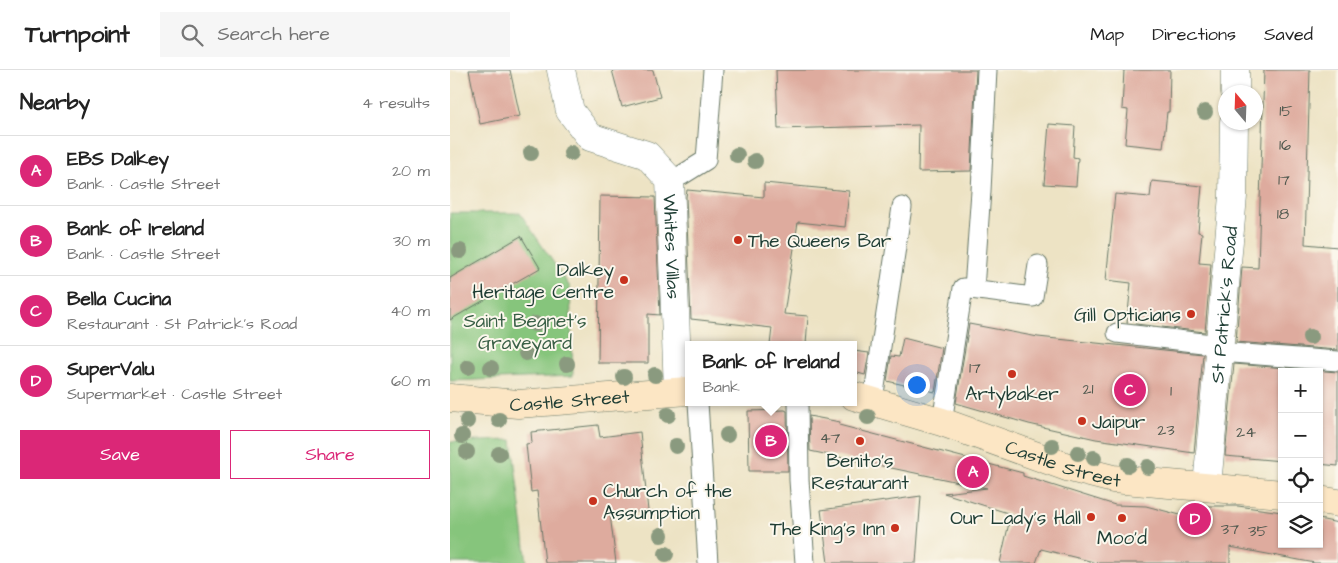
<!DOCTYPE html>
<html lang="en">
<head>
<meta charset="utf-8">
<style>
  :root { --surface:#fff; --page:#f6f6f6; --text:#222; --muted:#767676; --line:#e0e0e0; --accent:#db2777 }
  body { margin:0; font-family:"Architects Daughter",sans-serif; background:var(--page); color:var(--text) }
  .controls { position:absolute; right:15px; bottom:15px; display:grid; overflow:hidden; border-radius:0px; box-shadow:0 1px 4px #0004 }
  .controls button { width:45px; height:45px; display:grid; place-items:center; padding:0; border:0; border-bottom:1px solid var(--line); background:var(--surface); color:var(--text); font:25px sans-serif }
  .compass { position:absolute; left:768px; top:15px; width:45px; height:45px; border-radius:50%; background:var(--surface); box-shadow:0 1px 4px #0004; rotate:341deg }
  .you { position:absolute; left:466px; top:314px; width:18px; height:18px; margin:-12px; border:4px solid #fff; border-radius:50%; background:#1a73e8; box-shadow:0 0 0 8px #1a73e833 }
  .badge { display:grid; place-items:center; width:32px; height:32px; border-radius:50%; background:var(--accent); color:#fff; font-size:16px; font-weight:700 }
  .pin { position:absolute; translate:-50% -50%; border:2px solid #fff; box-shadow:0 1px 5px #0006 }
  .popup { position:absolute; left:235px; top:271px; width:172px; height:65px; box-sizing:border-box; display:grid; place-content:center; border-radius:0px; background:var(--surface); filter:drop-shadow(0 1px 4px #0005); font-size:16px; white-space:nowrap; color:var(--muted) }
  .popup b { font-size:19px; color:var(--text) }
  .popup::after { content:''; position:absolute; left:50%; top:100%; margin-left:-10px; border:10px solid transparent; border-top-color:var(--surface) }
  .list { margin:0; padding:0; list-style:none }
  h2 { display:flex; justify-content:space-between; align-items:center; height:65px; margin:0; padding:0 20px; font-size:21px }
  h2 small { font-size:16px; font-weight:400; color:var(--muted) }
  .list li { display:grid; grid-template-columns:32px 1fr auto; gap:15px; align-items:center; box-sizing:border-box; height:70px; padding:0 20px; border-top:1px solid var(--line) }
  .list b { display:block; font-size:19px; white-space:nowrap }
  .list p { margin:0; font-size:16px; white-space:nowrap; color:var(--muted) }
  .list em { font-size:16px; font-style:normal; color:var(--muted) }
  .actions { display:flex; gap:10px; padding:15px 20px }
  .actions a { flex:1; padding:11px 0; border:1px solid var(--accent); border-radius:0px; text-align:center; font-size:18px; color:var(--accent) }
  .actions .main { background:var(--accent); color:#fff }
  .icon { flex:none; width:28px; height:28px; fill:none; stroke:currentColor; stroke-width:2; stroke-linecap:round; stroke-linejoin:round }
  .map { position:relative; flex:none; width:888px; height:493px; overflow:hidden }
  header { display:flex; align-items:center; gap:30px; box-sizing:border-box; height:70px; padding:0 25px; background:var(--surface); border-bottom:1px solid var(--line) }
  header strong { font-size:24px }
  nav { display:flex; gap:28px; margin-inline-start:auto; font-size:18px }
  .search { width:350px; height:45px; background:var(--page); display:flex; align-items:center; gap:12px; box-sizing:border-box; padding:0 18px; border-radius:0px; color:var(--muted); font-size:19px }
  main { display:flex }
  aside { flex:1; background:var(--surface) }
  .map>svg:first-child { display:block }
  .green { fill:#86c57c; stroke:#528158 }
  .building { fill:#deab9e }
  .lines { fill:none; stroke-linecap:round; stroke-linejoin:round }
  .service-casing { stroke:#677766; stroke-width:21 }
  .minor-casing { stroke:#677766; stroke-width:29 }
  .secondary-casing { stroke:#677766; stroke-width:29 }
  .service { stroke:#fff; stroke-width:19 }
  .minor { stroke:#fff; stroke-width:28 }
  .secondary { stroke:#fce6c4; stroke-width:28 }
  .tree { fill:#8a9a7f }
  .poi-dot { fill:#c8321e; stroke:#fbf7ec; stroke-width:2 }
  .labels { text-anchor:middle; stroke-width:4; stroke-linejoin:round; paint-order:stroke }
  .number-label { font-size:16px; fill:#4f584e }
  .poi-label { font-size:19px; fill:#1f3d34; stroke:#fbf7ec; text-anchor:end }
  .street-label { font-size:19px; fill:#1f3d34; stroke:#fbf7ec }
  .park-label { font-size:19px; fill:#395f46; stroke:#fbf7ec }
</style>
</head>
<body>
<header>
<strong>Turnpoint</strong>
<div class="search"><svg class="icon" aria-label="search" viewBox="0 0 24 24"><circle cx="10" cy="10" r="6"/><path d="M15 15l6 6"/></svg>Search here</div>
<nav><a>Map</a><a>Directions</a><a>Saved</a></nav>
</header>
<main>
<aside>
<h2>Nearby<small>4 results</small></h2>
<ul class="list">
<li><span class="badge">A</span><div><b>EBS Dalkey</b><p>Bank · Castle Street</p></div><em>20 m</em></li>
<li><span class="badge">B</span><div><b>Bank of Ireland</b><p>Bank · Castle Street</p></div><em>30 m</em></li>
<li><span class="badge">C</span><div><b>Bella Cucina</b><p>Restaurant · St Patrick's Road</p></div><em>40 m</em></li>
<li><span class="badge">D</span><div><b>SuperValu</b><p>Supermarket · Castle Street</p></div><em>60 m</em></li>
</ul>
<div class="actions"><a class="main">Save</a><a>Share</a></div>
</aside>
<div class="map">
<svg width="888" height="493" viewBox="0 0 888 493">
  <rect width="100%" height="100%" fill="#fbf7ec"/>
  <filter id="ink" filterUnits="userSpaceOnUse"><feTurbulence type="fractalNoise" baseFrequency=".02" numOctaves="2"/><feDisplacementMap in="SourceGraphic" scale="10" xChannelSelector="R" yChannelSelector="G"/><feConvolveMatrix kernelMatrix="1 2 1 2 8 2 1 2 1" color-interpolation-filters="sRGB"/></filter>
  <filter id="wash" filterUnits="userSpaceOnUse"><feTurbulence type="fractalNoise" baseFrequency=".0096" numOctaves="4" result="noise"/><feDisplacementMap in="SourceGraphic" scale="20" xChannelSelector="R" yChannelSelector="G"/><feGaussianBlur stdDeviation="1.12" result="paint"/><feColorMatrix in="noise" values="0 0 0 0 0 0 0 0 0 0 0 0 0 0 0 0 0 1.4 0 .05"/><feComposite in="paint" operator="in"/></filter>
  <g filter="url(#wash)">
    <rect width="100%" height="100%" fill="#ede3c4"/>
    <path class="green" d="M0,143h70l50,74 3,89 -123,5v-61l71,-84 -71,42z
      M62,370l15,123h-77v-121z"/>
    <g id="blocks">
      <path class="building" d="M19,0h41l10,46 -40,8z
        M162,0h41l7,27 -38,10z
        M326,0h200l-5,101 -53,1 1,-47 -141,4z
        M674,0h46l-1,42h-2l-4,36 -38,-4 3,-34 -6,-1z
        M814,0h46l-5,174 33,3v103l-102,-8 6,-75 16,1z
        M599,54l26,2 -2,31 5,1 -2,28 -32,-2z
        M702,111l50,5 -4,46 4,1 -3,30 12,1 -6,68 -78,-9 4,-40 -25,-3 9,-86 35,3z
        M314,113l85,8 -4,36 -47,-5 -14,92 24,2 -2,29h-36l2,-17 -81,-9 -5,-122 1,-7 77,7z
        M150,126l55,1 5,118 -12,-1v49h-50z
        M71,166l19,32 -90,52v-42z
        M519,254l69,13 165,17 -9,99 -98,-14 -67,-15 -73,-21z
        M453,268l39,10 -7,44 -48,-11 4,-25 8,1z
        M404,281l15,2 -4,22 -11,-3z
        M784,294l104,8v94l-19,-2v-92h-37v89l-57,-5z
        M335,340l2,1 1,60h-39l-1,-60z
        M359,346l31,6 -1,3 184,48v3l92,29 31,1 38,10 2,-10h52l44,6v32h37v-25l19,4v40h-23l-85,-16v16h-132l-57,-14 -5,14h-36l11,-49 -67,-21 43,-5 -177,-37z
        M148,355l2,12 40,-5 8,79 -38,3 6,49h-71l-8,-72 -6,1 -5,-48 6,-1 -1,-11z
        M471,426l-5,67h-88l-7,-53z"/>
    </g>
  </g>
  <g filter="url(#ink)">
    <use href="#blocks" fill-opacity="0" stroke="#677766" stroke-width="1"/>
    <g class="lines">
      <defs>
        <path id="service" d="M220,110l12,-5 24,-15 7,-90
          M524,219l7,-98 6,-121
          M667,263l103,12
          M769,282l119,9
          M423,330l29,-193
          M248,332l10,161
          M348,332l1,78 6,83
          M492,352l21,-134 70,9 5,-32"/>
        <g id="minor">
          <path id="s1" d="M111,0l9,41 20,26 57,18 23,25 8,211"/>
          <path d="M785,22v-22"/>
          <path id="s2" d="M757,416l26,-290 1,-74"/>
        </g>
        <g id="secondary">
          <path id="s3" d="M404,326l88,26 128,46 43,11 169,15"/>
          <path id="s4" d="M0,328l68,6 170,-13"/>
          <path d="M869,430l19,3"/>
        </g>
      </defs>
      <use href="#service" class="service-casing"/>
      <use href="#minor" class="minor-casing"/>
      <use href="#secondary" class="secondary-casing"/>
      <use href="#service" class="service"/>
      <use href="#minor" class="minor"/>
      <use href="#secondary" class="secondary"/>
    </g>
    <g class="tree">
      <circle cx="755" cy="42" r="8"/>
      <circle cx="81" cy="83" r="8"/>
      <circle cx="121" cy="83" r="8"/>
      <circle cx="287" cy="85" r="8"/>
      <circle cx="305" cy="91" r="8"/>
      <circle cx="10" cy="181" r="8"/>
      <circle cx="85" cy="254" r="8"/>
      <circle cx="860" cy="267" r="8"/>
      <circle cx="76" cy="283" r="8"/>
      <circle cx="117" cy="294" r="8"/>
      <circle cx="18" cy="297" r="8"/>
      <circle cx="41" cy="298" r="8"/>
      <circle cx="205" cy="305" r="8"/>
      <circle cx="174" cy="307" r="8"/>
      <circle cx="218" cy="345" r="8"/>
      <circle cx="418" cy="347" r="8"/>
      <circle cx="49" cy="350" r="8"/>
      <circle cx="17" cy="351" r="8"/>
      <circle cx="277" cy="365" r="8"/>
      <circle cx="12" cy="366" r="8"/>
      <circle cx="226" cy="376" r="8"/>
      <circle cx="602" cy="376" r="8"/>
      <circle cx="17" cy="382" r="8"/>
      <circle cx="628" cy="383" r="8"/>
      <circle cx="49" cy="384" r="8"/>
      <circle cx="644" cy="388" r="8"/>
      <circle cx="678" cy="395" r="8"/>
      <circle cx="698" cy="397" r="8"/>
      <circle cx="211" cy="465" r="8"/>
      <circle cx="216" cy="484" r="8"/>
    </g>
  </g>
  <g class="poi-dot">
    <circle cx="288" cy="170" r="5"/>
    <circle cx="174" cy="210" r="5"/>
    <circle cx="741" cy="244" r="5"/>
    <circle cx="562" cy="304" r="5"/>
    <circle cx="632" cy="351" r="5"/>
    <circle cx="410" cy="371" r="5"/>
    <circle cx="143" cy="431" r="5"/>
    <circle cx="641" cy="447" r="5"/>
    <circle cx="672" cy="448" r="5"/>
    <circle cx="445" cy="458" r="5"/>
  </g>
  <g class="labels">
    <g class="number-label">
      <text x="836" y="46">15</text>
      <text x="835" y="80">16</text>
      <text x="834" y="115">17</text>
      <text x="833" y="149">18</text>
      <text x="525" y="303">17</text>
      <text x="638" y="324">21</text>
      <text x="721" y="326">1</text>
      <text x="716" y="365">23</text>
      <text x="796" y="367">24</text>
      <text x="380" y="373">47</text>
      <text x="780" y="464">37</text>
      <text x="808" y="466">35</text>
    </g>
    <g class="poi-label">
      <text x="298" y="177" text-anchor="start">The Queens Bar</text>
      <text x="164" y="206">Dalkey<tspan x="164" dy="22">Heritage Centre</tspan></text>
      <text x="731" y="251">Gill Opticians</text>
      <text x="562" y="330" text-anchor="middle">Artybaker</text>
      <text x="642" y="358" text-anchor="start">Jaipur</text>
      <text x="410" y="397" text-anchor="middle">Benito's<tspan x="410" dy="22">Restaurant</tspan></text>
      <text x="153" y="427" text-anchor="start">Church of the<tspan x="153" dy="22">Assumption</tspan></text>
      <text x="631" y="454">Our Lady's Hall</text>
      <text x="435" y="465">The King’s Inn</text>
      <text x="672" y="474" text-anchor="middle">Moo'd</text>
    </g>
    <g class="street-label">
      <text dy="7" stroke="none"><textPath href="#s1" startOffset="235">Whites Villas</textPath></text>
      <text dy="7" stroke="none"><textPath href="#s2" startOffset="182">St Patrick's Road</textPath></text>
      <text dy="7" stroke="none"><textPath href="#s4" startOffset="120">Castle Street</textPath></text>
      <text dy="7" stroke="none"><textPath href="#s3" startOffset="220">Castle Street</textPath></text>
    </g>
    <g class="park-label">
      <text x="75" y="257">Saint Begnet's<tspan x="75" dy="22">Graveyard</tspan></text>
    </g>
  </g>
</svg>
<div class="controls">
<button>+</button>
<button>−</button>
<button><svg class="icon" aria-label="locate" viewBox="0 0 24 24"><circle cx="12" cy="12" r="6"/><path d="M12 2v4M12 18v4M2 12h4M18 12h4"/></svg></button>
<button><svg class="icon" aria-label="layers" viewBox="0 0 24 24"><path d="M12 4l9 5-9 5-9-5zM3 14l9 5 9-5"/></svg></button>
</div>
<svg class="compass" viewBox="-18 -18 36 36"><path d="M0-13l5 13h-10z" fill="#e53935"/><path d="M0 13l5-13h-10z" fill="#767676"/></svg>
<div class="you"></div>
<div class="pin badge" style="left:523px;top:402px">A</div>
<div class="pin badge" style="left:321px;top:371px">B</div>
<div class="popup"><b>Bank of Ireland</b>Bank</div>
<div class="pin badge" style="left:680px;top:320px">C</div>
<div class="pin badge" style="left:745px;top:449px">D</div>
</div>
</main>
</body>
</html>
